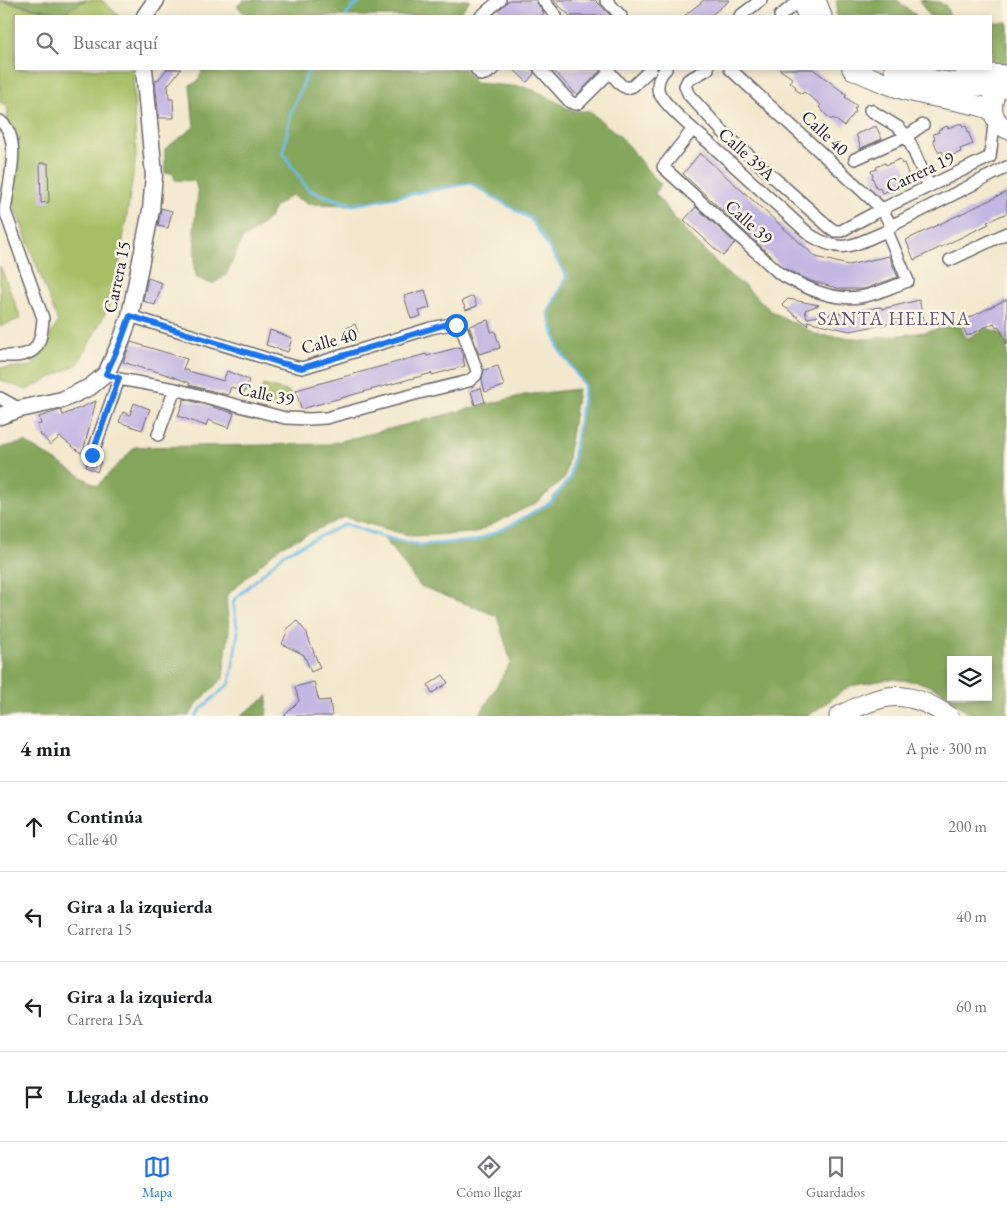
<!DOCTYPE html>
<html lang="es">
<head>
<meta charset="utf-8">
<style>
  :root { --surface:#fff; --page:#f2f2f2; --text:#202124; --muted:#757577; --line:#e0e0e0; --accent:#1a73e8 }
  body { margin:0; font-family:"EB Garamond",serif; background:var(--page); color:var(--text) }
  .controls { position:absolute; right:15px; bottom:15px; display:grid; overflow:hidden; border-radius:0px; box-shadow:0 2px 8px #0003 }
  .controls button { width:45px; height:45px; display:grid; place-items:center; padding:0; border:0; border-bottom:1px solid var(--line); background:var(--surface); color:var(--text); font:25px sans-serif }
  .stop { position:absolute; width:15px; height:15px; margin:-11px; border:4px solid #1a73e8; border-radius:50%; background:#fff }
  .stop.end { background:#1a73e8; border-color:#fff; box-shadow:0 1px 5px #0008 }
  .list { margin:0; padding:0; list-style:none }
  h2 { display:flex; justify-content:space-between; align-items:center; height:65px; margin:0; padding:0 20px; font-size:21px }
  h2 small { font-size:16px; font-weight:400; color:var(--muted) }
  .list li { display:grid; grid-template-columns:32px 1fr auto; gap:15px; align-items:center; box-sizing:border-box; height:90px; padding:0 20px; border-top:1px solid var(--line) }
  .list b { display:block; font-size:19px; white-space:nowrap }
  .list p { margin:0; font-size:16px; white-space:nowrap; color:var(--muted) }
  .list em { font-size:16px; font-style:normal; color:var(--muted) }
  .icon { flex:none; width:28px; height:28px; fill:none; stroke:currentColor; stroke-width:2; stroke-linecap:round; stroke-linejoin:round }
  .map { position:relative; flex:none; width:1007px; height:716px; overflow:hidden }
  .search { position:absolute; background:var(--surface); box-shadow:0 2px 8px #0003; left:15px; right:15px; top:15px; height:55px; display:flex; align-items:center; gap:12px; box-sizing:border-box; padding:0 18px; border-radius:0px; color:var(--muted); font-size:19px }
  .sheet { height:425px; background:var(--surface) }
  nav { display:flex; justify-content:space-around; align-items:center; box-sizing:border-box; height:70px; border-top:1px solid var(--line); background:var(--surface); font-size:14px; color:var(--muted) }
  nav a { display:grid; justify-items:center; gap:2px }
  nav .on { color:var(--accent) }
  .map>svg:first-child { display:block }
  .green { fill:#a6bf65; stroke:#647050 }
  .forest { fill:#84a65a; stroke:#53644a; fill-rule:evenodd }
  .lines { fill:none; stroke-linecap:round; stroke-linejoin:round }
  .stream { stroke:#6bbde7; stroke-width:3 }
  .building { fill:#c2b6e3 }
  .street-casing { stroke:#6b676e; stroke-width:14 }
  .secondary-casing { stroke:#6b676e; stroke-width:19 }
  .primary-casing { stroke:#6b676e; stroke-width:21 }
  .street { stroke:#fff; stroke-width:11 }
  .secondary { stroke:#fff; stroke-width:16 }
  .primary { stroke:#fff; stroke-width:19 }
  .route { stroke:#1a73e8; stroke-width:6 }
  .labels { text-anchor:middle; stroke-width:5; stroke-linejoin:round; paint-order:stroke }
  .street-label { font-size:18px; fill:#22223b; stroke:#fcf5e5 }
  .neighbourhood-label { font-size:19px; letter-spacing:1px; fill:#5a5676; stroke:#fcf5e5 }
</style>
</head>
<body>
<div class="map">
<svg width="1007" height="716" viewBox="0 0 1007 716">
  <rect width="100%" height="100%" fill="#fcf5e5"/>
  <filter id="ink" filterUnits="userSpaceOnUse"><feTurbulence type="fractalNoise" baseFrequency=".02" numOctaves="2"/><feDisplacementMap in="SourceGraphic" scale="10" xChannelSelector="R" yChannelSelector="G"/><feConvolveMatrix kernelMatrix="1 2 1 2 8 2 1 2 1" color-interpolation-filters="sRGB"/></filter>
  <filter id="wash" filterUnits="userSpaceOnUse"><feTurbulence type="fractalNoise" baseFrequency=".0096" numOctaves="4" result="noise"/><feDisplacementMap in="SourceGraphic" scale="20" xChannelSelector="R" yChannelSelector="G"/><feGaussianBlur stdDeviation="1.12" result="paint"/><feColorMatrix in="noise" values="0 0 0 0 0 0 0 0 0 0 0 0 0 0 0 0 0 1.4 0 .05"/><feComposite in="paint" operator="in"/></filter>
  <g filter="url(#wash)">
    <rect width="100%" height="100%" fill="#f3e8cd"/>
    <path class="green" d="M86,0h16l17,16h-103v53h117l3,87 -22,141 -36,67 -52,26 -26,-10v-12l32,-2 26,-44 -52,-137 2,-78 -8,-5v-101l61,13z
      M0,266l21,52 -21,9z
      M263,385l27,7 -5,18 -27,-7z"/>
    <path class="forest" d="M0,0h86l-25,14z
      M244,0h226l-12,16h-211l-10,-10z
      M837,0h60l20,16h-81z
      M919,0l20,2 7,4 4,10h-21z
      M991,22h16v49l-24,-2 -45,6 -19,-6h72z
      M201,69h263l11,14 49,4 17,6 32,18h16l32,26 28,35 12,12 -6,9 27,35 47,47 17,12 25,24 46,24 51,4 57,-7 35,-8 6,15 21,-11 20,8v380h-32l-8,-4 -27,-22 -21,-8 -28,-3 -41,7 -42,30h-329l32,-54 -14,-46 -77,-30 -37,-49 37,8 56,-4 35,-16 40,-23 19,-24 15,-92 -26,-37 -11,-36 18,-37 -35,-57 -61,-36 -117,22 -44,-1 -18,-9 -16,12 -5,10 -13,12 -15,11 -16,35 -14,9 -15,-6 -3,-10 1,-11 -1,-28 4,-36 -3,-12 -20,-1 -2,-7h-8v-24l29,-22 -4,-42 7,-3 5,-10zM951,660h37v37h-37z
      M578,389l-13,89 -29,25 -61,30 -64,3 -67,-19 -64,30 -54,49 3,34 -6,48 -26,26 -8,12h-189v-268l25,-6 72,44 38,-39 194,-3 195,-49z
      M268,696l-2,20h-26z"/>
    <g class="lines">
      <path class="stream" d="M346,16l6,-8 11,-8
        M196,716l6,-8 28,-25 8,-51 -5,-31 52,-48 61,-29 37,13 37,8 56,-4 35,-16 40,-23 19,-24 15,-92 -26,-37 -11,-36 19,-37 -36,-57 -61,-36 -117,22 -45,-15 -25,-37 8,-40 18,-44"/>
    </g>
    <g id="blocks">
      <path class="building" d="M509,0h27l8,13 -3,3h-49z
        M553,0h42l16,16h-41z
        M704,0h26l-20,16h-26z
        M167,69h14l-13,16 1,14h4l1,19h-15l-4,-37 3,-1z
        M513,69h20l1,5 -7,8z
        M552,69h48v2l-23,24z
        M779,69h34l34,26 -2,2 12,9 -3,3 2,2 -12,15 -11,-8 -2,2 -12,-13 2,-2 -17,-13 -2,2 -7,-5 1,-2 -6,-5 2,-4z
        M961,123l2,4 3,-1 7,18 -13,5 1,3 -8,3 -1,-2 -8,4 -2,-6 -3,2 -6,-13 2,-1 -2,-5 6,-2 -1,-2 9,-4 1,2z
        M876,126l6,13 -21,9 -5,-14z
        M700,153l116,104 32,8 41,-9 9,21 -34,12h-24l-29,-8 -27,-13 -101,-94z
        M900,159l2,5 2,-1 7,18 -13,5 1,2 -8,4 -1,-2 -8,3 -2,-5 -3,1 -5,-12 1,-1 -2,-5 6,-2 -1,-2 9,-4 1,2z
        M40,163h8l1,39 -8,1z
        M1007,192v21l-20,9 2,2 -75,36 -8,-20z
        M696,207l39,36 -12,13 -39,-36z
        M161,208l11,3 -4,17 -10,-2z
        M148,278l14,5 -7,22 -12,-4z
        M425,290l5,18 -11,3 2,5 -10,3 -7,-23z
        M473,296l4,10 -11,4 -4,-9z
        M788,299l31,6 -14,5 2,8 74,-11 1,2 37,-9 5,20 -26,6 -1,-4 -47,9 -43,-10 1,4 -26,-20z
        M1007,299v46l-8,-19 -3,1 -2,-4 -27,13 -6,-14z
        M488,320l3,12 4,-1 5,17 -21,6 -10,-28z
        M355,324l3,9 -10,4 -4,-8z
        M270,330l22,8 -4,14 -22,-7z
        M131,342l56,17 -4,10 12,4 28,8 4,-10 22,9 -4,12 -14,-5 -3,8 -39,-10 1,-2 -19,-7 -23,-7 -1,1 -24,-8z
        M460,347l4,11 -1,1 2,7 -33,9v-2l-131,36 -5,-19 130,-36 1,2z
        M498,366l6,20 -19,6 -3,-12 2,-10z
        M481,388l4,14 -10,3 -4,-14z
        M184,399l50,14 -5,15 -21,-8 -2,6 -28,-10z
        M96,401l-12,47 -3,5 -21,-16 -10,8 -7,-9h-2l-4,-11 4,-1 -2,-7 22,-7 2,5z
        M134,403l16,6 -8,21 -23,-8 4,-10 7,3z
        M88,461l13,1 -4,10 -11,-5z
        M297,621l11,13 -1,1 13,33 -9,4 -7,-17 -22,-11 5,-12 -1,-2z
        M443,675l5,8 -16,10 -4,-8z
        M314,682l5,19 11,-1 2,16h-48l15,-15 -4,-14z"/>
    </g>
  </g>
  <g filter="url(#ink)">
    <use href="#blocks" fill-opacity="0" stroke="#6b676e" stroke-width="1"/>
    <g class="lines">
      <defs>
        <path id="street" d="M543,0l13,16
          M606,0l15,16
          M481,16l19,-16
          M740,16l21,-16
          M780,16l20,-16
          M476,69l5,6 7,-2 5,-4
          M540,69l30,33 6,2 4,-2 30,-30
          M607,69l14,16 6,3 6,-2 18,-17
          M666,69c-6,5 -10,16 -7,24 7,13 37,39 49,49 34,31 68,62 102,93 34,21 44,9 77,-4l4,-5 116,-59
          M708,69l-20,11 -3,6 4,9 34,37 106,95 6,4h6l41,-22 108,-52
          M730,69l152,140 9,17
          M870,110l28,17 9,9 22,50
          M0,121c24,17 7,67 5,90l38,107c-2,34 -10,39 -43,38
          M693,129l-30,38 117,107c24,13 51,27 80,23 15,-2 34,-11 48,-16l-21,-50
          M990,157l5,-40
          M855,159l52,-23 16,-11
          M950,260l57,-27
          M106,374l13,5 56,10 110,29 25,1 16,-1 93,-25 50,-12 7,-6 1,-4 -15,-42 -11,-5 -20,4 -129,40 -21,-5 -151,-47
          M0,398l20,11
          M158,435l17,-46
          M92,455l27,-76"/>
        <path id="secondary" d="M145,16l11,-16
          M0,416l20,-7 42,-9 28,-13 16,-13 15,-33 9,-25 21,-106 3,-35 -10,-106"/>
        <path id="primary" d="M802,0l5,16
          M816,0l6,16
          M852,69c22,10 44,20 69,25 24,6 47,7 71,16
          M894,69l40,11 67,9
          M965,76l27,-2 15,1
          M994,98c-4,13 1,25 13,31
          M839,716c46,-23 64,-29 110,0"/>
      </defs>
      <use href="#street" class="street-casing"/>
      <use href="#secondary" class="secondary-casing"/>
      <use href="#primary" class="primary-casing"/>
      <use href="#street" class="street"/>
      <use href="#secondary" class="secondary"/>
      <use href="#primary" class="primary"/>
    </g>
  </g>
  <g class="lines" filter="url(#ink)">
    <path class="route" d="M92,455l27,-77 -13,-4 15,-33 9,-25 151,47 21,5 145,-44 9,1"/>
  </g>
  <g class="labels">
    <g class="street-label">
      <text transform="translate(825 133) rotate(43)" y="6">Calle 40</text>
      <text transform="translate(747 154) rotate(42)" y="6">Calle 39A</text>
      <text transform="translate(920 172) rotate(-25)" y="6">Carrera 19</text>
      <text transform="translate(749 222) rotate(42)" y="6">Calle 39</text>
      <text transform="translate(117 277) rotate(-78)" y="6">Carrera 15</text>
      <text transform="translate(329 341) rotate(-15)" y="6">Calle 40</text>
      <text transform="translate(266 394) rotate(12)" y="6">Calle 39</text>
    </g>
    <g class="neighbourhood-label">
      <text x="894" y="325">SANTA HELENA</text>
    </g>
  </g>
</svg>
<div class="controls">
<button><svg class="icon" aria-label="layers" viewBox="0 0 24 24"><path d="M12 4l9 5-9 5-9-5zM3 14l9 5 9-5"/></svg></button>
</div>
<div class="stop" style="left:456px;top:325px"></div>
<div class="stop end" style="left:92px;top:455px"></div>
<div class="search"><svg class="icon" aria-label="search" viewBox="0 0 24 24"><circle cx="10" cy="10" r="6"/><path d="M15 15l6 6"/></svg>Buscar aquí</div>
</div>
<section class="sheet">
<h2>4 min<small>A pie · 300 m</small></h2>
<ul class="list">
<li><svg class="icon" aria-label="ahead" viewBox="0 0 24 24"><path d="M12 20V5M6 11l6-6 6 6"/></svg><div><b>Continúa</b><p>Calle 40</p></div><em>200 m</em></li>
<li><svg class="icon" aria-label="left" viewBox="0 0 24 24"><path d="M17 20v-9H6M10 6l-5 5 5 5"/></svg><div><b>Gira a la izquierda</b><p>Carrera 15</p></div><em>40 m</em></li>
<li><svg class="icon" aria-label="left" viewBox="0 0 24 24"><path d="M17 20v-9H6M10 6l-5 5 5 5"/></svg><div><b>Gira a la izquierda</b><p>Carrera 15A</p></div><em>60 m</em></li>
<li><svg class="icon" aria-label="arrive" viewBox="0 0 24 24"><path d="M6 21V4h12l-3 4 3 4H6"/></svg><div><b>Llegada al destino</b></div></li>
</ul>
</section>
<nav>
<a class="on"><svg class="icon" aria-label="map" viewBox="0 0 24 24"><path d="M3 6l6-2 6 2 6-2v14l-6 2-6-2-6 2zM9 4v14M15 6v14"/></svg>Mapa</a>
<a><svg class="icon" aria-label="directions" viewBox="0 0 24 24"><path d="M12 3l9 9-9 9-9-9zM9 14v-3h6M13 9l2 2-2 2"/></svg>Cómo llegar</a>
<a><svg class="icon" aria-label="saved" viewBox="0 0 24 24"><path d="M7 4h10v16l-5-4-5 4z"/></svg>Guardados</a>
</nav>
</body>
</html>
